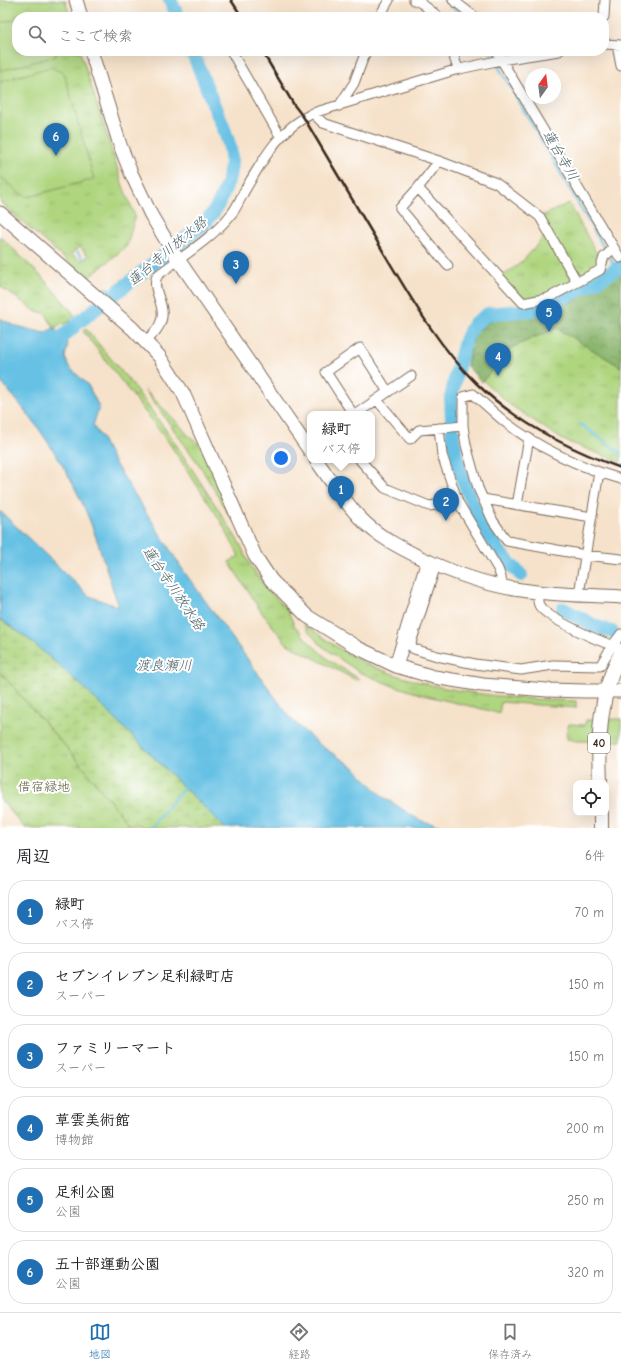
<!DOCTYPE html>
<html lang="ja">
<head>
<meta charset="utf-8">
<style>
  :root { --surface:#fff; --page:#f6f6f6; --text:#202124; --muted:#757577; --line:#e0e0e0; --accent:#1f6fb2 }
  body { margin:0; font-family:"Comic Neue","Klee One",sans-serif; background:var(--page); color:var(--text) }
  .controls { position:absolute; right:12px; bottom:12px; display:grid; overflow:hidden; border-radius:8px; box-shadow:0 4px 16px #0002 }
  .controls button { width:36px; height:36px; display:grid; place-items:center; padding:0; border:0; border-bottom:1px solid var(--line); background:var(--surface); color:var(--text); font:20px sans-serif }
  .compass { position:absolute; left:525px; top:68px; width:36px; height:36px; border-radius:50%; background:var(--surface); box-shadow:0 4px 16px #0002; rotate:14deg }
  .you { position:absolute; left:281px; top:458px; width:14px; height:14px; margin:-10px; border:3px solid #fff; border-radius:50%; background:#1a73e8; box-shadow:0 0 0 6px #1a73e833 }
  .badge { display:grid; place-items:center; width:26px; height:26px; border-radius:50%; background:var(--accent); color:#fff; font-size:13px; font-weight:700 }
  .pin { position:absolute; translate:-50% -33px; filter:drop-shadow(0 1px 2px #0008) }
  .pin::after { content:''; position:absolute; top:21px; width:14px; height:12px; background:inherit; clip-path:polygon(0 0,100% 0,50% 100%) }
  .popup { position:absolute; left:307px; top:411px; width:68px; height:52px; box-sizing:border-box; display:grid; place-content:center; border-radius:8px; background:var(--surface); filter:drop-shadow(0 1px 3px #0005); font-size:13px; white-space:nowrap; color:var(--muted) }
  .popup b { font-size:15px; color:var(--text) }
  .popup::after { content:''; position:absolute; left:50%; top:100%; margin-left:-8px; border:8px solid transparent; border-top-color:var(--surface) }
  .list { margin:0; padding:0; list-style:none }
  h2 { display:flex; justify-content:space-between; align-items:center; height:52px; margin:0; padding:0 16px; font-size:17px }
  h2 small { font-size:13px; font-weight:400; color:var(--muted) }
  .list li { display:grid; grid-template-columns:26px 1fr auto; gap:12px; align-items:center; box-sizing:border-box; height:64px; margin:0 8px 8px; padding:0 8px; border:1px solid var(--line); border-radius:16px }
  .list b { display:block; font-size:15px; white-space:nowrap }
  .list p { margin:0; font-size:13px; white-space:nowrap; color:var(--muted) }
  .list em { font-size:13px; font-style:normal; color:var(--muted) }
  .icon { flex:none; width:22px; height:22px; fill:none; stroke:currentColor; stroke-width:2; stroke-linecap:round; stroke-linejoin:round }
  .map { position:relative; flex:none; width:621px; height:828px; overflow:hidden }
  .search { position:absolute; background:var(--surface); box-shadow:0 4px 16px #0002; left:12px; right:12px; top:12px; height:44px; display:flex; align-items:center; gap:10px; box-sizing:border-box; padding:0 14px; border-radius:16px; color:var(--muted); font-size:15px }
  .sheet { height:484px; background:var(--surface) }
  nav { display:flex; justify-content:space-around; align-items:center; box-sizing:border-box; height:56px; border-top:1px solid var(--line); background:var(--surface); font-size:11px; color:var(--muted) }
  nav a { display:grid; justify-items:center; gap:2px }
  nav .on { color:var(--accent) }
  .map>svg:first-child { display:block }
  .grass { fill:url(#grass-tufts); stroke:#75804e; fill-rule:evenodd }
  .forest { fill:url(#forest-crowns); stroke:#637046 }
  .wetland { fill:url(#wetland-marsh); stroke:#75804e }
  .pitch { fill:#afd57f; stroke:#75804e }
  .water { fill:#66c1e4; stroke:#507681 }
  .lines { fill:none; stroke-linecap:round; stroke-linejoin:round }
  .stream { stroke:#66c1e4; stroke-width:2.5 }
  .river { stroke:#66c1e4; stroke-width:14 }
  .street-casing { stroke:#7c6a5a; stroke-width:11 }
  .secondary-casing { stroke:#7c6a5a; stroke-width:15 }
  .primary-casing { stroke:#7c6a5a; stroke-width:16 }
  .street { stroke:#fff; stroke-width:9 }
  .secondary { stroke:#fff; stroke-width:13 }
  .primary { stroke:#fff; stroke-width:14 }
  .rail { stroke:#3b2a1e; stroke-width:2.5 }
  .labels { text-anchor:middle; stroke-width:4; stroke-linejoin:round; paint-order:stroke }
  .shield { fill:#fff; stroke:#766a62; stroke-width:1 }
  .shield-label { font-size:12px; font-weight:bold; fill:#3b2a1e }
  .park-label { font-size:13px; fill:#5e5d3b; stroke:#fff }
  .water-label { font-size:14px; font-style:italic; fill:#4a5f63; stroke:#fff }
</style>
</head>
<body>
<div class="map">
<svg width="621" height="828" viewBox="0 0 621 828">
  <defs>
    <pattern id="grass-tufts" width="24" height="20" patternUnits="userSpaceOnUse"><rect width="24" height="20" fill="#afd57f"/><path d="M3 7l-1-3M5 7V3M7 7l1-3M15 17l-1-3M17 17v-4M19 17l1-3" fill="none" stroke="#97b76d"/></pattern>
    <pattern id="forest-crowns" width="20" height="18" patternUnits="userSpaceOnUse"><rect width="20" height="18" fill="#8bb66e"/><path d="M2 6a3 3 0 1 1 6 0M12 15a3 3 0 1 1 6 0" fill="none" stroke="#73945a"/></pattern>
    <pattern id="wetland-marsh" width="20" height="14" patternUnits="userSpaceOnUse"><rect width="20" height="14" fill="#afd57f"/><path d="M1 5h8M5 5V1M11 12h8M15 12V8" fill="none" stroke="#97b76d"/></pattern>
  </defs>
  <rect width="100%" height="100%" fill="#fff"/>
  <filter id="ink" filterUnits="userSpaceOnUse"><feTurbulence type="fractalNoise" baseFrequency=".025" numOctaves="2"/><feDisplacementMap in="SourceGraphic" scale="8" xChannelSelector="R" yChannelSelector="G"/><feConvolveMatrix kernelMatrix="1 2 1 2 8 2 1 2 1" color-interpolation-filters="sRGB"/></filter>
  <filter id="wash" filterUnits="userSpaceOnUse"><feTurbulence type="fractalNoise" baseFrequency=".012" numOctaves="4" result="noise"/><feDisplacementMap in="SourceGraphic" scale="16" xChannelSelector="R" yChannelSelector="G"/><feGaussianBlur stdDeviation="0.9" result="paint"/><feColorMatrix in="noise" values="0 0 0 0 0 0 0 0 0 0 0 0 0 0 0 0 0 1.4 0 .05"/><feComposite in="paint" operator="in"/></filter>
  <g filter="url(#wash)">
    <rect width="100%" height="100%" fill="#f6e2ca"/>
    <path class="grass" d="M0,0h65l5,17h-53v34h63l43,135 12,30 -8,30 -39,32h-2l-86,-76zM80,246l8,10 -7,5 -10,-7z
      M569,203l28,51 14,23 10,-6v191l-58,-22 -54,-36 -42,-38 3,-21 7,-15 16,-13 47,-3 -40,-36 22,-16 26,-30 -8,-15z
      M0,236l41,40 34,39 -5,5 1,1 -17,7 -9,-15 -10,-2 -35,-25z
      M85,329l2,1 45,54 41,56 52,80 15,24 10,21 13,19 25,27 6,14 16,18 20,18 30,18 -4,1 -69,-36 -25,-31 -33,-51 10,-6 -19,-36 -51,-77 -86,-112z
      M145,390l32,32 11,13 15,12 31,72 -2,1 -32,-54z
      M304,624c20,14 39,29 61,39 65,29 141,36 211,38v7l-75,-6 -2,11 -72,-17 -36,-11 -32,-13 -19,-13 -18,-13 -15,-16z
      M0,672l79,90 51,64 -1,2h-104l-25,-29z
      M621,719v22h-44l-10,-2 -1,-6 3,-9 16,1 1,-5z"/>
    <path class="forest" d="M621,272v95l-65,-39 -45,20 -29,34 -15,-16 8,-33 21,-16 61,-7z"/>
    <path class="wetland" d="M0,619l26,18 53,46 146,145h-84l-2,-3 -9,1 -51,-64 -79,-90z"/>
    <path class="pitch" d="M44,11l2,6h-22z
      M17,19v32h38l1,5 -56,15v-39l1,-1 -1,-8z
      M50,67l14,6 30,106 -66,18 -9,-4 -19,-17v-94z"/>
    <path class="water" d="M0,318l13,7 31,8 10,-5 14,16 -3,13 4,10 19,18 11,22 -6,19 8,11 11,22 73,114 106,146 29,26 35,23 27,28 37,24 29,8h-223l-146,-145 -53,-46 -26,-18v-108l89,85 30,11c-10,-28 -18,-58 -29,-86 -21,-52 -53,-99 -90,-140z"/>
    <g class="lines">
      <path class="stream" d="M444,0l21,17
        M490,51l4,8
        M497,64l109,187
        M77,252l6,7
        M609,255l6,13
        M107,288l7,7
        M580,424l41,29
        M150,828l37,-44"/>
      <path class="river" d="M170,0l8,17
        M79,322l122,-96c19,-16 34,-52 29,-78 -3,-13 -9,-27 -15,-40 -8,-19 -15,-38 -23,-57
        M49,351l13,-14 13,-11
        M521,575l-20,-21 -21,-31 -18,-46 -9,-38 -2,-40 5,-25 10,-36 8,-14 14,-10 43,-4 14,-3 52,-26 24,-15
        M563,609l32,17 17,6"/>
    </g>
  </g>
  <g filter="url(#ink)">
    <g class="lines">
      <defs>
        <path id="street" d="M414,0l7,3 18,14
          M453,0l22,17
          M379,17l10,-17
          M604,17l1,-17
          M604,44l17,1
          M617,45l4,21
          M231,51l49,85
          M452,51l6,18
          M496,51l124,207
          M339,106l15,-23 12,-32
          M313,113l10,10 116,38 57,22 44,34 37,65
          M439,161l-21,27 105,115 25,-5 52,-28 4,-13 10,-9
          M418,188l-18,20 48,58
          M146,341c6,-6 13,-12 15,-20 6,-16 -12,-34 -3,-46 26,-20 55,-37 75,-63 5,-7 8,-15 12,-22 19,-32 33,-60 68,-77l142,-43 46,-10 58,-9
          M377,400l33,39 9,-9 44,-4
          M353,414l-27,-42 34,-24 28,44
          M356,414l55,-38
          M439,428l3,27 16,47 40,67 3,8 1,9
          M360,460l25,28 44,18 29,-4
          M621,479c-41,-12 -82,-31 -116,-57 -11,-9 -21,-19 -32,-28l-10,3v29l3,19 12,43 15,33 14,20 78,14 36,4
          M483,499l109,18
          M517,505l12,-67
          M436,565l-25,78 1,4 2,2 23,7 38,8 46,6 32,-5 47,1 12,-20 9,-12
          M539,592c-1,4 -2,9 0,13 6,13 64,38 79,42
          M579,594l20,-122"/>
        <path id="secondary" d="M76,0l5,17
          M91,51l29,94 11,28 20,42 24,40 135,196
          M0,213l132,115 27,28 24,37 72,163 16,24 36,36 51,32 38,18 38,11 49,8 64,5 38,1h36
          M316,460c14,19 28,41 44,58 17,18 39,29 61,40 32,15 65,27 100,32 33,5 67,5 100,7
          M396,666l32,-105"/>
        <path id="primary" d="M600,783c-2,-45 -1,-89 21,-130
          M601,813v15"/>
      </defs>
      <use href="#street" class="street-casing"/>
      <use href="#secondary" class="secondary-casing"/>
      <use href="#primary" class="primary-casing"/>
      <use href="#street" class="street"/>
      <use href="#secondary" class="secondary"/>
      <use href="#primary" class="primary"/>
      <path class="rail" d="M231,0l11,17
        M262,51l32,54 10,13c27,45 53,90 80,135 27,45 54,93 92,130 41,40 92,66 145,85"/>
    </g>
  </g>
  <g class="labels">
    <rect class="shield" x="588" y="733" width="22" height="20" rx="3"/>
    <g class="shield-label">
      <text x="599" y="747">40</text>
    </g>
    <g class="park-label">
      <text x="44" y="791">借宿緑地</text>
    </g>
    <g class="water-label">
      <text transform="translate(561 155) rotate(60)" y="5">蓮台寺川</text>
      <text transform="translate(167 251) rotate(-40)" y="5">蓮台寺川放水路</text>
      <text transform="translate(174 588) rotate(56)" y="5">蓮台寺川放水路</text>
      <text x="164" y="670">渡良瀬川</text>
    </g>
  </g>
</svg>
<div class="controls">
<button><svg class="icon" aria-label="locate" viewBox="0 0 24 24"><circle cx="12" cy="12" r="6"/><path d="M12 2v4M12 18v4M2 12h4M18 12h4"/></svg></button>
</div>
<svg class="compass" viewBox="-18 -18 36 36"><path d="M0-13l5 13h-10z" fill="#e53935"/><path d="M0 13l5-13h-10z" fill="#757577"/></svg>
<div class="you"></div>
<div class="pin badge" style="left:341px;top:509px">1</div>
<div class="popup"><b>緑町</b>バス停</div>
<div class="pin badge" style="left:446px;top:521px">2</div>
<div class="pin badge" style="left:236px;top:284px">3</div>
<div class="pin badge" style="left:498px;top:376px">4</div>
<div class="pin badge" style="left:549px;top:332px">5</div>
<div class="pin badge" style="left:56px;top:156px">6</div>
<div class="search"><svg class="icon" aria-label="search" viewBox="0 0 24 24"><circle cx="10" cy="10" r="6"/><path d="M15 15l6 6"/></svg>ここで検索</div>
</div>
<section class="sheet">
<h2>周辺<small>6件</small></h2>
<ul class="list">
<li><span class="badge">1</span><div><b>緑町</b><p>バス停</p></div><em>70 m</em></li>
<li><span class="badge">2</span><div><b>セブンイレブン足利緑町店</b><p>スーパー</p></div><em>150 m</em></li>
<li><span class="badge">3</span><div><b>ファミリーマート</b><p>スーパー</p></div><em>150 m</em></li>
<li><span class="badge">4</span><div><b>草雲美術館</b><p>博物館</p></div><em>200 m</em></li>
<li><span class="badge">5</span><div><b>足利公園</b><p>公園</p></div><em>250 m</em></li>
<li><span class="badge">6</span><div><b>五十部運動公園</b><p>公園</p></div><em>320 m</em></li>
</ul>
</section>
<nav>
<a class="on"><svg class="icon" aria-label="map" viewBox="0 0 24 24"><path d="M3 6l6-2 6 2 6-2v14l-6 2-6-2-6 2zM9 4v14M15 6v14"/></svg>地図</a>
<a><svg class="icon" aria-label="directions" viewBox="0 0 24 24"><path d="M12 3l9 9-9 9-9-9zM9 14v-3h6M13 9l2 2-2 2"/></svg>経路</a>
<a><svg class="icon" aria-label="saved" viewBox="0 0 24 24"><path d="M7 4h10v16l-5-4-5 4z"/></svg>保存済み</a>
</nav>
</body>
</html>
